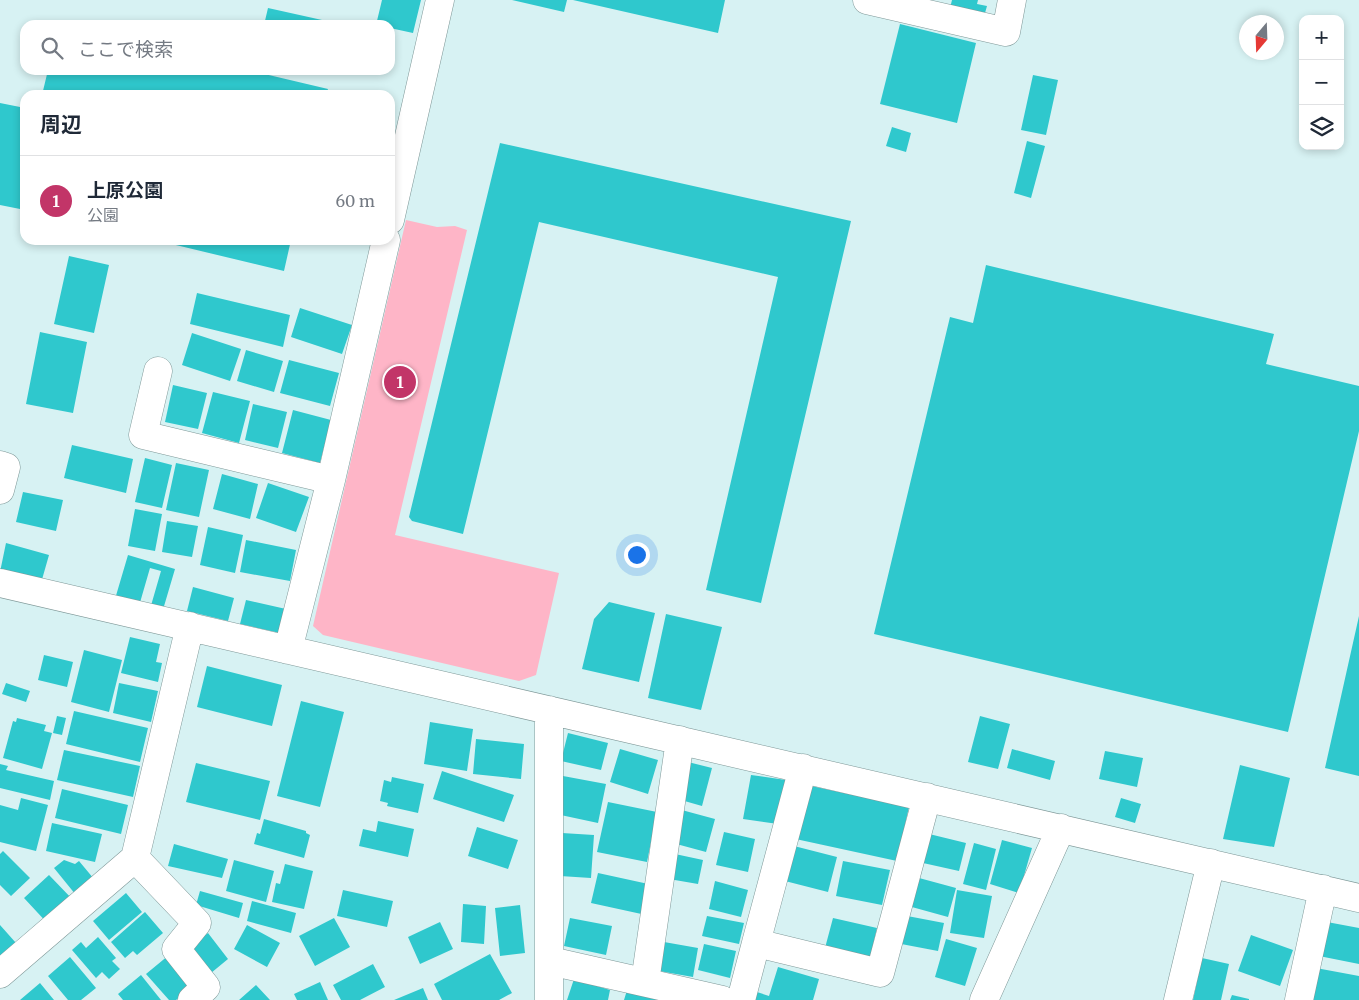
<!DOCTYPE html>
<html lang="ja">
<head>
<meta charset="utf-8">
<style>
  :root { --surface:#fff; --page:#f6f6f7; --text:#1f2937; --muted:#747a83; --line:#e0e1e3; --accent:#c23568 }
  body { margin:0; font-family:Merriweather,"Noto Sans JP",serif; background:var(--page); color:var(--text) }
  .controls { position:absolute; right:15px; top:15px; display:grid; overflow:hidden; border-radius:10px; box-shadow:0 2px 8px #0003 }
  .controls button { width:45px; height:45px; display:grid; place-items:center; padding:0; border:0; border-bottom:1px solid var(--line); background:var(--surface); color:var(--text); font:25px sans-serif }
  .compass { position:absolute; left:1239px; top:15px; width:45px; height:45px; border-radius:50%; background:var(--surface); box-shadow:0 2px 8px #0003; rotate:199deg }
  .you { position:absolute; left:636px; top:554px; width:18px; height:18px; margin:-12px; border:4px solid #fff; border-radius:50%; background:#1a73e8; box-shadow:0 0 0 8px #1a73e833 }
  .badge { display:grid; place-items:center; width:32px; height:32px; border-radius:50%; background:var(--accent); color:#fff; font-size:16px; font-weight:700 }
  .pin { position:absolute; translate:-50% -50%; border:2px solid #fff; box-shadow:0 1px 5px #0006 }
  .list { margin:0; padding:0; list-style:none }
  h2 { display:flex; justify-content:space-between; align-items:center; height:65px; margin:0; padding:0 20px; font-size:21px }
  h2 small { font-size:16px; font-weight:400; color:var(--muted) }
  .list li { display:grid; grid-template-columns:32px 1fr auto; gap:15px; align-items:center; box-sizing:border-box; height:90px; padding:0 20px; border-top:1px solid var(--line) }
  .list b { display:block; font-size:19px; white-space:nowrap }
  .list p { margin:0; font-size:16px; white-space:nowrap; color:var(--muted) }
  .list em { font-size:16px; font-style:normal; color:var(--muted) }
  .icon { flex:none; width:28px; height:28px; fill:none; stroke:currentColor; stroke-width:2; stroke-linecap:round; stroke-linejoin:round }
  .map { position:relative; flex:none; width:1359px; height:1000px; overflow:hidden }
  .search { position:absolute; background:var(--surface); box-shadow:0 2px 8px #0003; left:20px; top:20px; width:375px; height:55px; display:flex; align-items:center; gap:12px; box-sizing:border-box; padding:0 18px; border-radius:15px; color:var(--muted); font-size:19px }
  .panel { position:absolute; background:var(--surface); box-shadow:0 2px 8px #0003; left:20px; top:90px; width:375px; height:155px; border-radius:15px }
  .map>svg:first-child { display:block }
  .green { fill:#feb5c7 }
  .building { fill:#2fc8cd }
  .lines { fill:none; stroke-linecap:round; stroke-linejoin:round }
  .minor-casing { stroke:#7f9898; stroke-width:29 }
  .minor { stroke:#fff; stroke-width:28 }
</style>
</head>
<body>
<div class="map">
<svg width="1359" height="1000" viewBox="0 0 1359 1000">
  <rect width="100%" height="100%" fill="#d7f2f3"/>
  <path class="green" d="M406,220l31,7 18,-1 12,4 -72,305 164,38 -23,102 -17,6 -196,-46 -10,-9z"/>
  <path class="building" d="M382,0h39l-8,33 -23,-5v-3h-14z
    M512,0h55l-3,12z
    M573,0h152l-7,33z
    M952,0h26l-1,4 10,2 -4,14 -34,-8z
    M268,8l72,16v1h-76z
    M900,24l76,19 -19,80 -77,-19z
    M48,70h200l80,19 -2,6h-284z
    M1033,75l25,5 -12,55 -25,-5z
    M0,103l25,5v102l-25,-5z
    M892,127l19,6 -5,19 -20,-6z
    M1027,141l18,5 -14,52 -17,-5z
    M500,143l351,78 -90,382 -55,-13 72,-313 -239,-55 -76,312 -51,-13 -3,-4z
    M155,240h136l-7,31z
    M69,256l40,9 -15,68 -40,-9z
    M986,265l288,69 -8,30 93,22v45l-71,301 -414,-98 76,-317 23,6z
    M197,293l93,22 -7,32 -93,-23z
    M300,308l52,17 -10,29 -51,-17z
    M40,332l47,10 -14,71 -47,-9z
    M192,333l49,16 -11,32 -48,-16z
    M246,350l37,11 -9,31 -37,-11z
    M289,360l50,13 -9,33 -50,-13z
    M173,385l34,8 -9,36 -33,-7z
    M213,392l37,9 -11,42 -37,-10z
    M253,404l34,8 -9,36 -33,-8z
    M293,410l38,10 -11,43 -38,-10z
    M72,445l61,14 -7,34 -62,-15z
    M145,458l27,7 -10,43 -27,-6z
    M176,463l33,7 -10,47 -33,-7z
    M222,474l36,10 -8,35 -37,-10z
    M268,483l41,14 -13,35 -40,-14z
    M23,492l40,8 -7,31 -40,-9z
    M135,509l27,5 -7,37 -27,-5z
    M167,521l31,5 -6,31 -30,-5z
    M208,527l35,8 -8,38 -35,-8z
    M246,540l50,10 -6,31 -50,-9z
    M6,543l43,12 -8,28 -41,-11z
    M128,555l47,14 -13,44 -12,-4 11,-38 -11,-3 -11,38 -24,-7z
    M193,587l41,11 -6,23 -41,-10z
    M246,600l40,9 -6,24 -40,-9z
    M609,602l46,11 -16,69 -57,-13 12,-50z
    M666,614l56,13 -21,83 -53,-12z
    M1359,616v160l-34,-8z
    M130,637l30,7 -4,18 6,1 -4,19 -37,-9z
    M84,650l38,10 -13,52 -38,-10z
    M44,655l29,7 -6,25 -29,-7z
    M207,666l75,19 -10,41 -75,-19z
    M6,683l24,8 -4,11 -24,-8z
    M119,683l39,8 -7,31 -38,-9z
    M301,701l43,11 -24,95 -43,-11z
    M74,711l74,17 -8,34 -74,-18z
    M57,716l9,2 -4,17 -9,-2z
    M980,716l30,8 -12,45 -30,-7z
    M17,718l29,7 -2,6 8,2 -10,36 -39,-11 10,-37 3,1z
    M430,722l43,7 -6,42 -43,-7z
    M568,733l40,10 -7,27 -40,-9z
    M476,739l48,5 -3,35 -48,-5z
    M620,749l38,11 -10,34 -38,-12z
    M1012,749l43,12 -5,19 -43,-12z
    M64,750l76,16 -7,31 -76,-17z
    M1105,751l38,7 -6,29 -38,-8z
    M684,761l28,7 -10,38 -28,-8z
    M196,763l74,18 -10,39 -74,-18z
    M0,764l8,2 -2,4 48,11 -4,19 -50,-12z
    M1240,765l50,13 -16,69 -51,-8z
    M442,771l72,24 -10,27 -71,-23z
    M751,775l35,5 -8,44 -35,-5z
    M563,776l43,8 -8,39 -42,-9z
    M392,777l32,7 -6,29 -31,-7 1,-3 -8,-2 4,-21 7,2z
    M802,784l107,23 -12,54 -106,-23z
    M62,789l66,16 -7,29 -66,-16z
    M21,798l27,7 -12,46 -36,-9v-37l18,5z
    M1121,798l20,6 -6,19 -20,-6z
    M608,802l49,10 -10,50 -50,-10z
    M678,809l37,10 -9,33 -37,-10z
    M264,819l42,12v2l4,2 -6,23 -50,-14 3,-11 3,1z
    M378,821l36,8 -6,28 -49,-11 4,-17 13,3z
    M52,823l50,11 -7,28 -49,-11z
    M477,827l41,13 -10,29 -40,-13z
    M724,832l31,7 -7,33 -32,-7z
    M921,832l45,11 -7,28 -45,-10z
    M562,833l32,2 -3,43 -31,-2z
    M1002,840l30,8 -13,45 -29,-9z
    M974,843l22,6 -10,41 -23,-6z
    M174,844l54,15 -6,19 -54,-12z
    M794,846l43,11 -9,35 -43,-11z
    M3,851l27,27 -19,18 -11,-11v-31z
    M675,854l28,6 -5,24 -29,-5z
    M64,860l11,4 4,-3 20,24 -19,15 -26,-32z
    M234,860l40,11 -8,31 -40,-11z
    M843,861l47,9 -8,35 -46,-9z
    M285,864l28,7 -9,38 -32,-7 4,-19 4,1z
    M598,873l55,12 -7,30 -55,-12z
    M49,875l26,27 -25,24 -26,-28z
    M908,875l48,13 -8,29 -47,-13z
    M715,881l33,9 -7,27 -32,-8z
    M343,890l50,11 -6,26 -50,-11z
    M957,890l35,6 -8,42 -34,-5z
    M200,891l43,12 -4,15 -43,-13z
    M126,893l16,19 -33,28 -16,-19z
    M252,901l44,12 -5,20 -44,-12z
    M463,904l23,2 -2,38 -23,-2z
    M520,905l5,48 -25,3 -5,-48z
    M145,912l18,21 -26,22 -4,-4 -8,7 -14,-16z
    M902,915l42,8 -6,28 -42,-8z
    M707,916l37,7 -5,21 -37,-8z
    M334,918l16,29 -35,19 -16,-30z
    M570,918l42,8 -6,29 -42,-9z
    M833,918l44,10 -7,30 -45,-10z
    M440,922l13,27 -33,15 -12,-27z
    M1327,922l32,6v36l-40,-8z
    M0,925l24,27 -24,22z
    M247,925l33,18 -13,24 -33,-18z
    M208,933l20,26 -17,14 -21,-27z
    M1251,935l42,15 -13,36 -42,-15z
    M98,937l18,21 -4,3 8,8 -11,10 -7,-7 -6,6 -24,-28 9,-8 5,6z
    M946,939l31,9 -12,38 -30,-9z
    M664,942l34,6 -5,29 -34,-6z
    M704,944l32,7 -6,27 -32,-8z
    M490,954l22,39 -13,7h-57l-8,-16z
    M169,955l25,30 -18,15h-7l-23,-26z
    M70,957l26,31 -15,12h-13l-20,-24z
    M1202,958l27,6 -8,36h-28z
    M373,964l12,23 -25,13h-19l-8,-15z
    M778,967l41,12 -6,21h-58l2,-8 12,4z
    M1316,968l43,8v24h-49z
    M141,975l20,25h-38l-5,-6z
    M574,979l36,11 -2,10h-41z
    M320,982l8,18h-31l-3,-6z
    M40,983l14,17h-34z
    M256,985l14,15h-31z
    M628,987l44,13h-48z
    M423,988l5,12h-34z
    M1232,995l17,4v1h-19z"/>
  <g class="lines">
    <defs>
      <path id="minor" d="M867,0l139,32 6,-32
        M390,220l50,-220
        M158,371l-15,64 188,45
        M0,465l6,2 -6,23
        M0,583l1359,315
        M288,650l43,-170 55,-240
        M549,710v290
        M135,858l62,65 -21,26 30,38 -14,13
        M756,943l47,-175
        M550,961l172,39
        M0,974l135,-116 55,-232
        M645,982l35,-242
        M741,1000l15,-57 124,30 47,-176
        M984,1000l77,-172
        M1178,1000l33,-137
        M1299,1000l24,-111"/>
    </defs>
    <use href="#minor" class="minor-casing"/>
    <use href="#minor" class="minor"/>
  </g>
</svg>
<div class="controls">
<button>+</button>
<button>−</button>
<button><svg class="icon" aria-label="layers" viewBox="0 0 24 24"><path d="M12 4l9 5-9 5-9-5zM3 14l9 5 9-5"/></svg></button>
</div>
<svg class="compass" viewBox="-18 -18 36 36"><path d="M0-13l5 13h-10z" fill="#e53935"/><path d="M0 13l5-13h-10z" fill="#747a83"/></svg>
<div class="you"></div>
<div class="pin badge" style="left:400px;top:382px">1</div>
<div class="search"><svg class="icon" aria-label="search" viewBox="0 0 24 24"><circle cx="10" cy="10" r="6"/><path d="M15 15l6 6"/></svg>ここで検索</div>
<section class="panel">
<h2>周辺<small></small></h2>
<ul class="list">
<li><span class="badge">1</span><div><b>上原公園</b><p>公園</p></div><em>60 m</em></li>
</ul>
</section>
</div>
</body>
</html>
